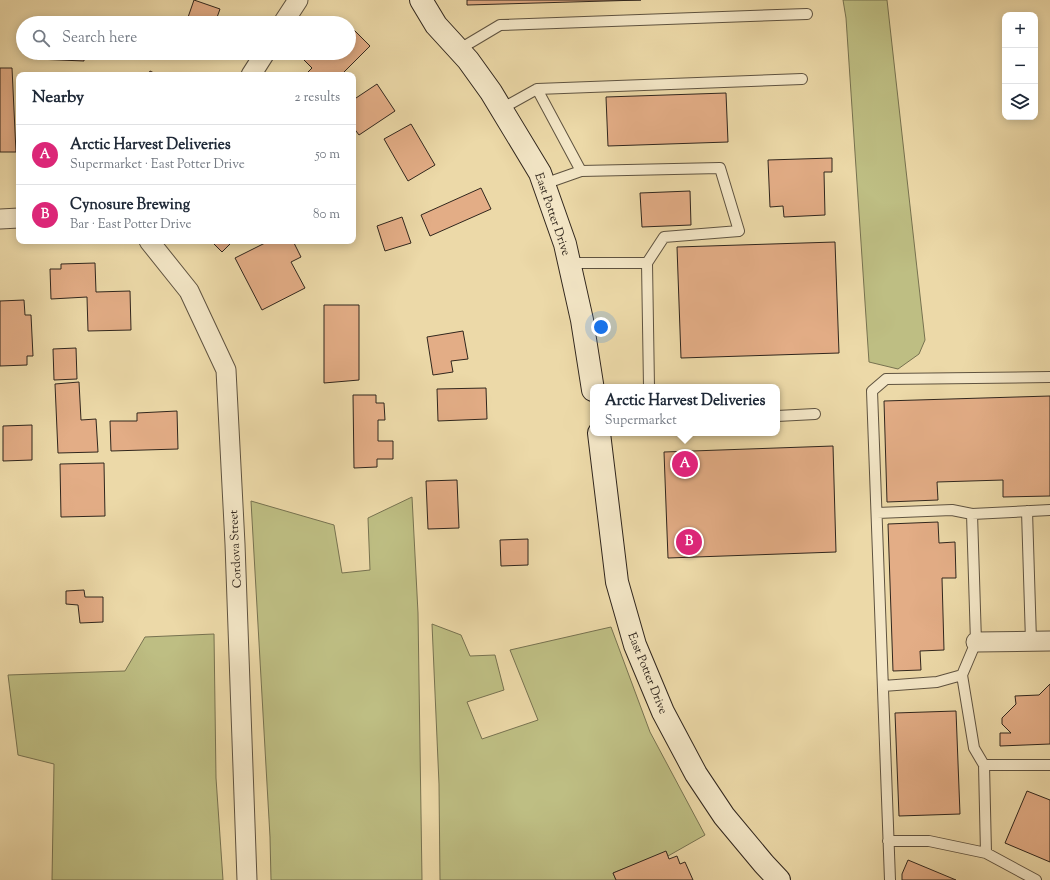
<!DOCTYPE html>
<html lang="en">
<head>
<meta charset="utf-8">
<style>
  :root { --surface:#fff; --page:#f6f6f7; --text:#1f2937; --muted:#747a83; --line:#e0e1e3; --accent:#db2777 }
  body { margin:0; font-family:"Sorts Mill Goudy",serif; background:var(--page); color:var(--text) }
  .controls { position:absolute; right:12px; top:12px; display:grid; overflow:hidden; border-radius:8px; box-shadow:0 2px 10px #0003 }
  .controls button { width:36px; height:36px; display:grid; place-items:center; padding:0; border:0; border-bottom:1px solid var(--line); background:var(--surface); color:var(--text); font:20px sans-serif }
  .you { position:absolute; left:601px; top:327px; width:14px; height:14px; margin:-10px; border:3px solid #fff; border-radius:50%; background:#1a73e8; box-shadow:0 0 0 6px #1a73e833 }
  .badge { display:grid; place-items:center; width:26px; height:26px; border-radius:50%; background:var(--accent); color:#fff; font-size:13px; font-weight:700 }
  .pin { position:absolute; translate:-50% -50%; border:2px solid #fff; box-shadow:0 1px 4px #0006 }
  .popup { position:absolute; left:590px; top:384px; width:190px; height:52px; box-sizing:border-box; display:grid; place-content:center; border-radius:8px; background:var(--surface); filter:drop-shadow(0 1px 3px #0005); font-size:13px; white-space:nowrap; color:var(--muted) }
  .popup b { font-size:15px; color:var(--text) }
  .popup::after { content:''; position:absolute; left:50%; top:100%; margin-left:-8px; border:8px solid transparent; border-top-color:var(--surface) }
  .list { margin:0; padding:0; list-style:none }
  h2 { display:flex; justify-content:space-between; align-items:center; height:52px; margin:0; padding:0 16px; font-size:17px }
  h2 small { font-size:13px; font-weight:400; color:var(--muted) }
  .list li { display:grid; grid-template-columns:26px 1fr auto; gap:12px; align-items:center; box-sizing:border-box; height:60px; padding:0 16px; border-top:1px solid var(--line) }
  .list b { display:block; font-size:15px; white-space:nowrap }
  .list p { margin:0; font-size:13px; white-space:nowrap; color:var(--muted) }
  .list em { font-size:13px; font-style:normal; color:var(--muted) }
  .icon { flex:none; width:22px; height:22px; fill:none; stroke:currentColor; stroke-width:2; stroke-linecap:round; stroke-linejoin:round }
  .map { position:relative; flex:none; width:1050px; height:880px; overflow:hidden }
  .search { position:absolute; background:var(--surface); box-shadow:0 2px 10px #0003; left:16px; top:16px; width:340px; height:44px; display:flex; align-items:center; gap:10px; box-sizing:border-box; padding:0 14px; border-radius:22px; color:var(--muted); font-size:15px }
  .panel { position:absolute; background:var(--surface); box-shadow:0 2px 10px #0003; left:16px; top:72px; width:340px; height:172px; border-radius:8px }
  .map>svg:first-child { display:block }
  .green { fill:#bebe83; stroke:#777250 }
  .building { fill:#e3ad86; stroke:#30261d }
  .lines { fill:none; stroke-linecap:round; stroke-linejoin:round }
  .lane-casing { stroke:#5f5340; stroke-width:12 }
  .street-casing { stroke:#5f5340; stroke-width:21 }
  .secondary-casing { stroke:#30261d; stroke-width:24 }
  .lane { stroke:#f3e6c6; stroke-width:10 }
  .street { stroke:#f3e6c6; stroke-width:19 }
  .secondary { stroke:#f3e6c6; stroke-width:22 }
  .labels { text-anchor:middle; stroke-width:3; stroke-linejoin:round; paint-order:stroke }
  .street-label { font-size:12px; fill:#30261d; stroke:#f3e6c6 }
</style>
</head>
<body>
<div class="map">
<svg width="1050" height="880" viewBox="0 0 1050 880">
  <rect width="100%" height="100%" fill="#ecd9a8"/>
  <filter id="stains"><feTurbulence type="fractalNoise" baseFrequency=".005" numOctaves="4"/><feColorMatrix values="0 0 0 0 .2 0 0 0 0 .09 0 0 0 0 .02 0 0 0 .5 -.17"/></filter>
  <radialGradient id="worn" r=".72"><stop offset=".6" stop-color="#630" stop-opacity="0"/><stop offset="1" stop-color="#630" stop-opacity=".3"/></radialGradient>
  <path class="green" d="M843,0h44l38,340 -6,14 -21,15 -29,-7 -23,-344z
    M412,497l6,116 4,267h-151l-1,-43 -19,-336 83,24 8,48 28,-3 -2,-52z
    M432,624l29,11 9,21 25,-1 9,35 -37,12 15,37 56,-19 -28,-70 101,-23 39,105 55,103 -37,21 -2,-4 -53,21 3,7h-176l-1,-96z
    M214,634l2,144 7,102h-171l2,-116 -36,-9 -10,-80 117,-4 20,-34z"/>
  <path class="building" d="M194,0l26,9 -5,14h-29z
    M467,0h174l-174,5z
    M349,25l21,21 -29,29h-36l7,-7 -8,-8 7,-7h38z
    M36,53h48v8l-48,-2z
    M0,68h12l4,84h-16z
    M150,71l8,4h-10z
    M377,84l18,27 -36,24 -6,-8v-27z
    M726,93l2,49 -120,4 -2,-49z
    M411,124l24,41 -27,16 -24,-42z
    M832,158v14h-8l1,43 -41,2 -1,-11 -13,1 -2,-47z
    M481,188l10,21 -61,27 -9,-21z
    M690,191l1,34 -49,2 -2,-34z
    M402,217l9,26 -26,8 -8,-25z
    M211,241h22l-11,11z
    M269,241h24l8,16 -10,5 14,26 -43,22 -27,-52z
    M835,242l4,111 -158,5 -4,-111z
    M95,263l1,29 34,-1 1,39 -43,1 -1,-34 -36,2 -1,-30h11v-5z
    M24,300l1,15h6l2,41h-6v9l-27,1v-65z
    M324,305h35v75l-35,3z
    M463,331l5,28 -17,2 2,11 -20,3 -6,-38z
    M76,348l1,31 -23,1 -1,-31z
    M79,382l2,38 15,-1 2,33 -40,1 -3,-69z
    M486,388l1,31 -49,2 -1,-32z
    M353,395h23v8h8l1,17h-7v21h15v18h-16v8l-23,1z
    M1050,396v100l-47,1v-17l-66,2 1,18 -51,2 -3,-101z
    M177,411l1,38 -67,2 -1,-30h27v-8z
    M32,425v35l-29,1v-35z
    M833,446l3,106 -168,6 -4,-106z
    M104,463l1,53 -44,1 -1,-53z
    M457,480l2,48 -31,1 -2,-48z
    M938,522l1,21 16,-1 1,36h-14l2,72 -24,1 1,19 -28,1 -5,-147z
    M528,539v26l-27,1 -1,-26z
    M84,590l1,7h18v25l-23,1 -2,-18 -12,-1v-13z
    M1050,684v60l-50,2v-13h11l-9,-9v-6l14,-14 -1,-8 24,-1z
    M956,711l4,103 -61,2 -4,-103z
    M1027,791l23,9v62l-45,-19z
    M666,851l3,8 8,-3 3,8 5,-2 8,18h-77l-3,-7z
    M908,860l48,20h-54v-6z"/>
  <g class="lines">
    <defs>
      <path id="lane" d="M458,50l42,-25 307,-11
        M537,89l44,82
        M501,109l36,-20 265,-10
        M544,184l37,-13 139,-3 19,63 -75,6 -17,26h-78
        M647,263l2,124
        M777,416l38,-2
        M1027,511l4,130
        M877,513l75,-3 20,4
        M962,675l12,73 10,17h66
        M883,686l54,-4 25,-7 14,-33 -4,-128 78,-4
        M984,765l2,88
        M888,841h41l57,12 50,27
        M890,880l-18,-489 14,-12 164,-2"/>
      <path id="street" d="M283,23l15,-23
        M251,75l14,-22
        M0,219l19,-1
        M149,241l40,50 37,79 9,174 12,336
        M976,642l74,-1"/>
      <path id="secondary" d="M421,0l15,25 32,35 23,32 49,81 25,71 17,76 11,70
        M599,433l18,149 18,63 28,67 33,62 28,42 40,48 15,16"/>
    </defs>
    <use href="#lane" class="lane-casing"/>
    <use href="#street" class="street-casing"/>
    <use href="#secondary" class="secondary-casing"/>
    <use href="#lane" class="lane"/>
    <use href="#street" class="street"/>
    <use href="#secondary" class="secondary"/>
  </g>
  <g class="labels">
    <g class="street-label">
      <text transform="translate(553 214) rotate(71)" y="4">East Potter Drive</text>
      <text transform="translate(235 549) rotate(-93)" y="4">Cordova Street</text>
      <text transform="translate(648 673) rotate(68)" y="4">East Potter Drive</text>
    </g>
  </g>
  <rect width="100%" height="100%" filter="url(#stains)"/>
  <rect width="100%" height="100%" fill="url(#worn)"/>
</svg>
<div class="controls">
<button>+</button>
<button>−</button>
<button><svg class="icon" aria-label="layers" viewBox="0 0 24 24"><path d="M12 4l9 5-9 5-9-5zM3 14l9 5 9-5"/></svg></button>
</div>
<div class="you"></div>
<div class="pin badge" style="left:685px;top:464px">A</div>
<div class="popup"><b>Arctic Harvest Deliveries</b>Supermarket</div>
<div class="pin badge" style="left:689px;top:542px">B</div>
<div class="search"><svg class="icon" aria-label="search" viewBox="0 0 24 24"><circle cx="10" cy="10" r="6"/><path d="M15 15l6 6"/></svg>Search here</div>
<section class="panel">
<h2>Nearby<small>2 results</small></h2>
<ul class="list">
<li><span class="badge">A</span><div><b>Arctic Harvest Deliveries</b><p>Supermarket · East Potter Drive</p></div><em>50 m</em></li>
<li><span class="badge">B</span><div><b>Cynosure Brewing</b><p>Bar · East Potter Drive</p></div><em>80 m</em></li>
</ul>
</section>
</div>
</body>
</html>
